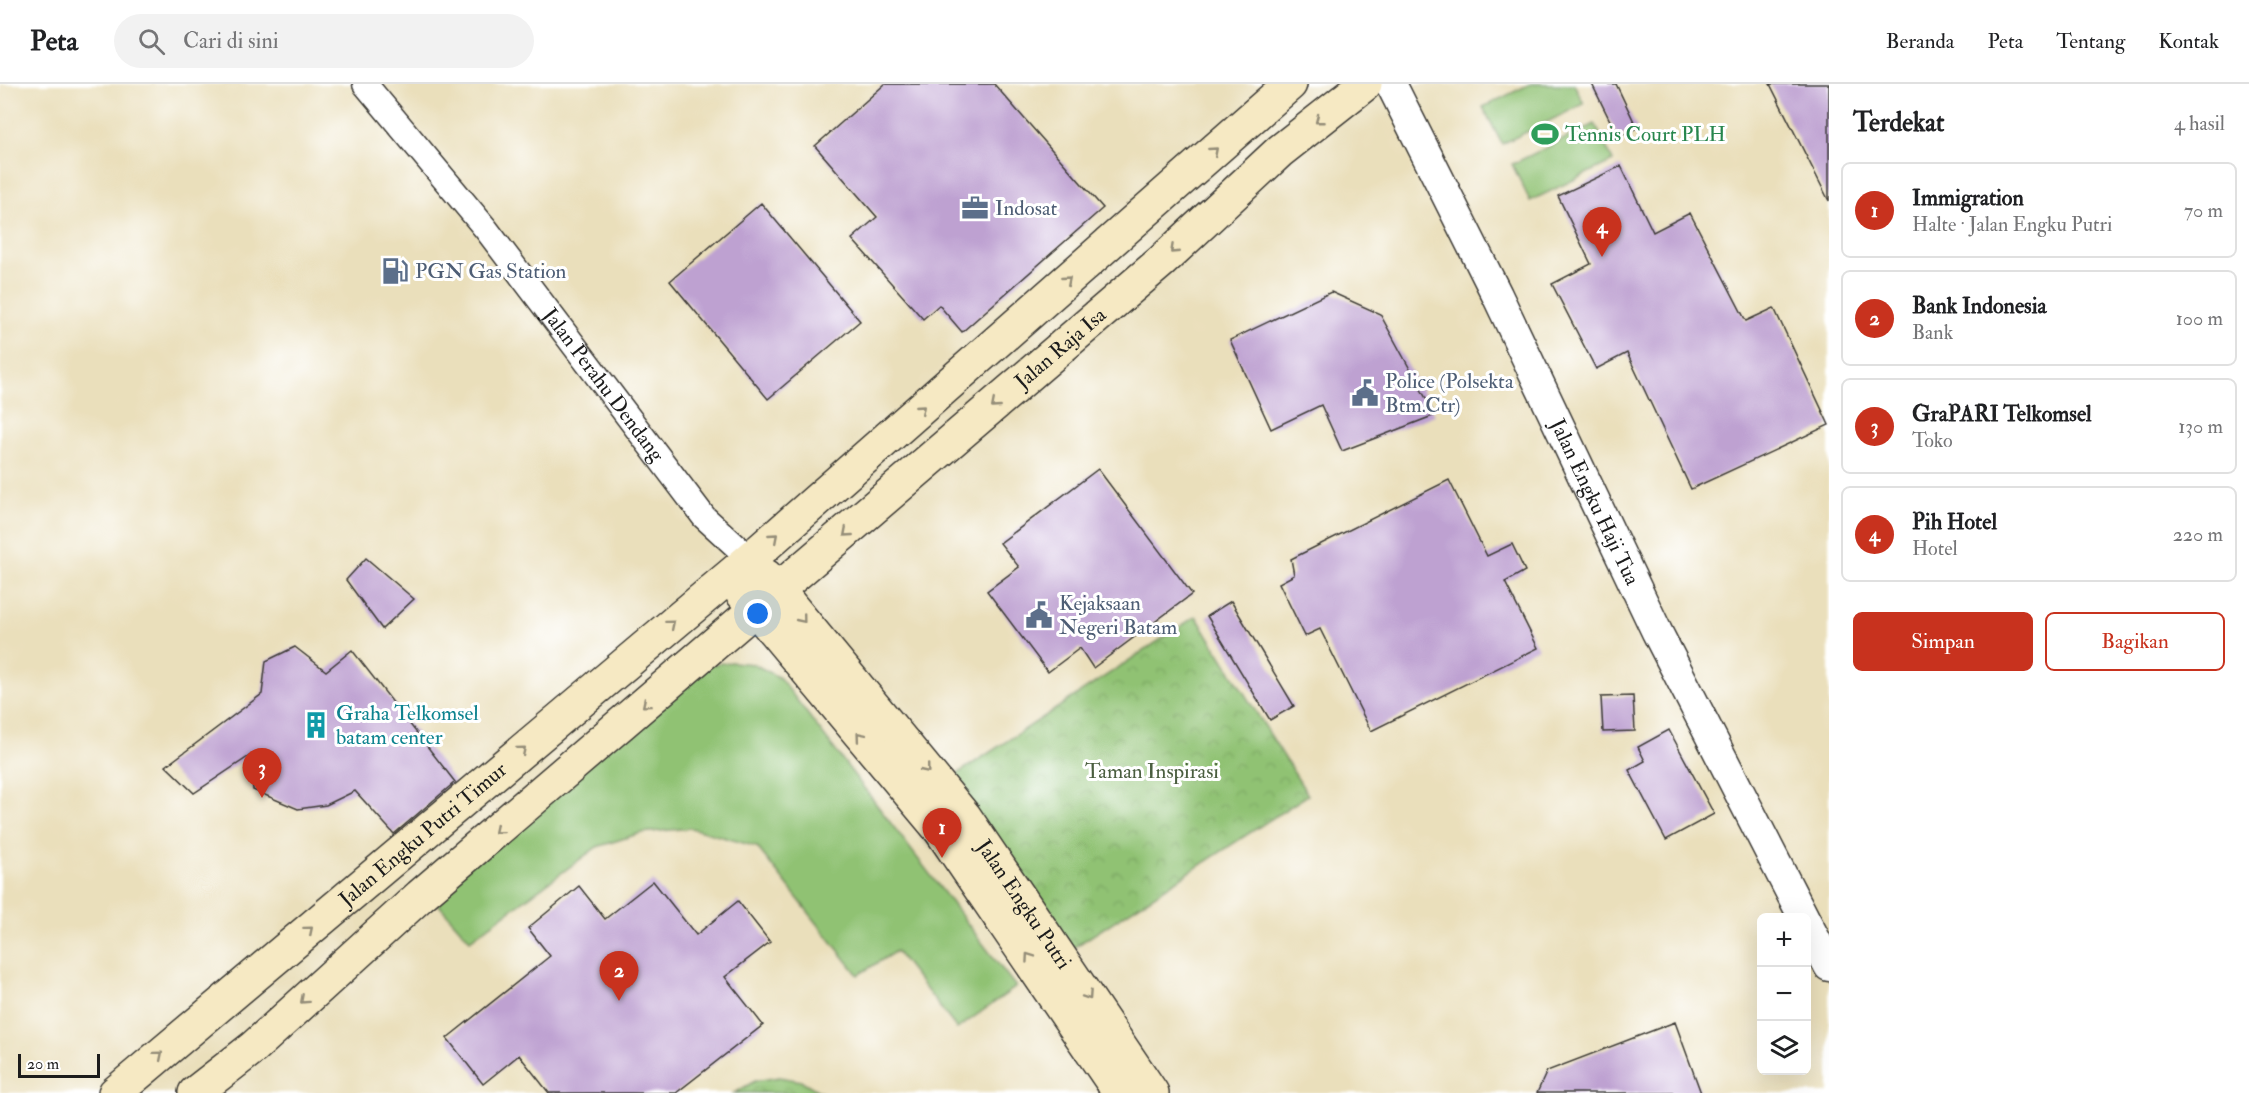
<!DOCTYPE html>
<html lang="id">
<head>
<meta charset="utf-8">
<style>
  :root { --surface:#fff; --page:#f2f2f2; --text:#202124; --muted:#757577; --line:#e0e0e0; --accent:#c8321e }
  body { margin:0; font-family:"IM FELL Double Pica",serif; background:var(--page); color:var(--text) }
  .controls { position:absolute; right:18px; bottom:18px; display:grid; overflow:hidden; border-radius:9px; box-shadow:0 6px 24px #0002 }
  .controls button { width:54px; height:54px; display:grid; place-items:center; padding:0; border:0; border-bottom:2px solid var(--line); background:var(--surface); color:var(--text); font:30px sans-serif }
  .scale { position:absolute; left:18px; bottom:15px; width:82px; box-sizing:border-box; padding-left:6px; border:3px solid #1c1c1c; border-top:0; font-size:16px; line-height:21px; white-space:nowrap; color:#1c1c1c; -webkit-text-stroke:4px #fff; paint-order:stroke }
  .you { position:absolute; left:758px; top:530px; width:21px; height:21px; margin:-15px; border:4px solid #fff; border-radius:50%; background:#1a73e8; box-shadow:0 0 0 9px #1a73e833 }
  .badge { display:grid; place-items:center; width:39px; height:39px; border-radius:50%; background:var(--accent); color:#fff; font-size:20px; font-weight:700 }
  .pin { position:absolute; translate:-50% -50px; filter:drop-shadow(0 2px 3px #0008) }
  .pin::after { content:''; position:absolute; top:32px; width:21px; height:18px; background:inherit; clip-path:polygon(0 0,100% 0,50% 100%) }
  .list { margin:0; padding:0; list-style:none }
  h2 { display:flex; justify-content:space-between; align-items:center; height:78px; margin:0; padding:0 24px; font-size:26px }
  h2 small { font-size:20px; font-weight:400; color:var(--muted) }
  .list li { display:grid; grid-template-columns:39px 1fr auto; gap:18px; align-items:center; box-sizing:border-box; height:96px; margin:0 12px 12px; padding:0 12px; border:2px solid var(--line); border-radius:9px }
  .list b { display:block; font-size:22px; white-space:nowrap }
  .list p { margin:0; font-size:20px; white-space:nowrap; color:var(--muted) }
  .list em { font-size:20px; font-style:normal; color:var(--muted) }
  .actions { display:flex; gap:12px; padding:18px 24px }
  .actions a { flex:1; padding:14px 0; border:2px solid var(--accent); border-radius:9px; text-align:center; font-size:21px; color:var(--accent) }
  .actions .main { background:var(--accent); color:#fff }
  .icon { flex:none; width:33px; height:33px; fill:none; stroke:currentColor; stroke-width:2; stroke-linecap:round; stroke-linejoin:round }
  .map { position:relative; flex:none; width:1829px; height:1009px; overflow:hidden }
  header { display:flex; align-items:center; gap:36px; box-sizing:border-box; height:84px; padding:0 30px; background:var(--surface); border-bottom:2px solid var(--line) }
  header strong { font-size:28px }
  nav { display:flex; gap:33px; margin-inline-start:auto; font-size:21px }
  .search { width:420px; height:54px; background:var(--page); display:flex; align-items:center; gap:15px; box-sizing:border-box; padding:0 21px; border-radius:33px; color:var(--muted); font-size:22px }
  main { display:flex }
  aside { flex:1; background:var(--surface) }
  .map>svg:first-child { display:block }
  .grass { fill:#90c273; stroke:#566f48; stroke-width:1.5 }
  .park { fill:url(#park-crowns); stroke:#566f48; stroke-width:1.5 }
  .building { fill:#bea1d1 }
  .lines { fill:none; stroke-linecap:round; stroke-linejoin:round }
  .minor-casing { stroke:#3b3934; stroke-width:27 }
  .tertiary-casing { stroke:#3b3934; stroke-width:33 }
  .secondary-casing { stroke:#3b3934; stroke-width:36 }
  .minor { stroke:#fff; stroke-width:24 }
  .tertiary { stroke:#fff; stroke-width:30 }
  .secondary { stroke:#f6e9c3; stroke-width:33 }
  .oneway { stroke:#948d78 }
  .labels { text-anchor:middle; stroke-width:6; stroke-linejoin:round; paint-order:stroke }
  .leisure-label { font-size:21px; fill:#27864d; stroke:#fff; text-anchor:start }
  .service-label { font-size:21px; fill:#4e5e75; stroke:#fff; text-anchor:start }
  .street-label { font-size:21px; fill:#1c1c1c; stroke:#fff }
  .culture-label { font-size:21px; fill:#0d838f; stroke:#fff; text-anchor:start }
  .park-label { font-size:21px; fill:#4a5e3f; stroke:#fff }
</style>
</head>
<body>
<header>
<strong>Peta</strong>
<div class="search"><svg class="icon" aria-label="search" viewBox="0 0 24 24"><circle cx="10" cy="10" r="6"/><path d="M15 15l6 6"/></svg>Cari di sini</div>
<nav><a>Beranda</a><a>Peta</a><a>Tentang</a><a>Kontak</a></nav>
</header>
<main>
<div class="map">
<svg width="1829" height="1009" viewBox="0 0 1829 1009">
  <defs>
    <pattern id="park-crowns" width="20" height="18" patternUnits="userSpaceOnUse" patternTransform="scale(1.5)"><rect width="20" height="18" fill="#90c273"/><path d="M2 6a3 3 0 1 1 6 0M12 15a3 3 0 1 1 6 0" fill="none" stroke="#7ca663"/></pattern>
  </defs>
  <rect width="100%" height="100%" fill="#fff"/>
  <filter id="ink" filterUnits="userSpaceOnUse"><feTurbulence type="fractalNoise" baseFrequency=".0167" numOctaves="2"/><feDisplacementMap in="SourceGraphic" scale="12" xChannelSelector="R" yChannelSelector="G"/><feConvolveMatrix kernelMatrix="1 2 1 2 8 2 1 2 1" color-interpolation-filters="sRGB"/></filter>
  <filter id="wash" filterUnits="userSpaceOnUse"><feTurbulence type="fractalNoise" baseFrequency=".008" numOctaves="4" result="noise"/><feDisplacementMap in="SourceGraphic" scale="24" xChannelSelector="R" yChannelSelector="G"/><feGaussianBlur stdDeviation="1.35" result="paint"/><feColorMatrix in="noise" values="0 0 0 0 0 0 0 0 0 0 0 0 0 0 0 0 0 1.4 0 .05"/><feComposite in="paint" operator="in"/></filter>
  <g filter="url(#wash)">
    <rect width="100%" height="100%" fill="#eadfbb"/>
    <path class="grass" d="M1530,0h44l10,20 -82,40 -19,-37z
      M1595,40l18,37 -83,40 -18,-37z
      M732,578l22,2 26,14 236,309 -59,42 -61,-78 -38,24 -101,-128 -66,-19 -50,5 -44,14 -127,93 -39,-44 275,-231z"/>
    <path class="park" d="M1196,532l112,179 -241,157 -119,-172z
      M779,993l23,4 20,12h-88l21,-12z"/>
    <g id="blocks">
      <path class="building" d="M885,0h109l109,124 -141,124 -23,-27 -16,14 -71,-80 25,-22 -62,-71z
        M1592,0h24l21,44 -19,9z
        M1770,0h59v117z
        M1621,82l32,66 37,-19 56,108 28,-13 55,117 -138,64 -64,-136 -31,16 -44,-85 39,-20 -33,-68z
        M761,119l99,118 -92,78 -98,-118z
        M1331,208l49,22 55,101 -93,36 -21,-46 -50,24 -41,-89z
        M1098,385l94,125 -99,74 -13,-20 -32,24 -61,-81 32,-24 -19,-24z
        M1449,396l38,76 25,-12 13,27 -20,11 33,66 -167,83 -51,-102 -15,7 -26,-53 15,-8 -3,-16z
        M366,474l48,41 -32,30 -36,-49z
        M1231,517l63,105 -24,14 -63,-104z
        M295,563l31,24 26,-21 103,132 -61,52 -39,-43 -29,14 -28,4 -45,-19 -2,-35 -57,38 -28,-27 96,-72 4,-33z
        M1633,612l2,35 -32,1 -2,-35z
        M1669,646l45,84 -48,26 -37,-70 16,-9 -7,-14z
        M653,797l43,54 42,-34 32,41 -45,35 38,48 -87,68h-127l-30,-38 -36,29 -36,-46 103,-82 -22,-28 51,-42 26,33z
        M1675,938l26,71h-164l10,-22z"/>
    </g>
  </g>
  <g filter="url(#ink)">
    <use href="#blocks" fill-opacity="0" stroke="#3b3934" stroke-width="1.5"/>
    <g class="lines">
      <defs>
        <g id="minor">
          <path id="s1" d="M365,0l121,145 218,288 46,42"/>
        </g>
        <g id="tertiary">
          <path id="s2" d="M1391,0l106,211 160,337 147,286"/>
          <path d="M1806,838l23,44"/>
        </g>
        <g id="secondary">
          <path id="s3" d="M766,492l199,241 187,276"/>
          <path d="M742,509l199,238 179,262"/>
          <path id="s4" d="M115,1009l635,-534 540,-475"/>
          <path id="s5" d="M195,1009l59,-46 166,-151 742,-635 118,-110 85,-67"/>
        </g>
      </defs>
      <use href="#minor" class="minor-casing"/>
      <use href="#tertiary" class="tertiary-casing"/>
      <use href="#secondary" class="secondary-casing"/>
      <use href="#minor" class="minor"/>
      <use href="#tertiary" class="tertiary"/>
      <use href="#secondary" class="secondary"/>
    </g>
    <defs><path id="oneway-chevron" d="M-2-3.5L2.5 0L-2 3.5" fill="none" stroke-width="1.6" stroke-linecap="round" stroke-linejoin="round" transform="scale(1.5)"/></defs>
    <g class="oneway">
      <use href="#oneway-chevron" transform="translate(1319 36) rotate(142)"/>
      <use href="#oneway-chevron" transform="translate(1214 67) rotate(-41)"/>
      <use href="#oneway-chevron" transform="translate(1174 166) rotate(137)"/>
      <use href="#oneway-chevron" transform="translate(1067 196) rotate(-41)"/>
      <use href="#oneway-chevron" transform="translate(995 321) rotate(139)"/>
      <use href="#oneway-chevron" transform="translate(921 325) rotate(-41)"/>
      <use href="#oneway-chevron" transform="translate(847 449) rotate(139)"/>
      <use href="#oneway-chevron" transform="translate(774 453) rotate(-41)"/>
      <use href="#oneway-chevron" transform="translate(802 535) rotate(51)"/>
      <use href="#oneway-chevron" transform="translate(671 540) rotate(-40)"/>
      <use href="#oneway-chevron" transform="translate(646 620) rotate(140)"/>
      <use href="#oneway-chevron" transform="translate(860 652) rotate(-130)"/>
      <use href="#oneway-chevron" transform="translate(522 666) rotate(-40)"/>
      <use href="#oneway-chevron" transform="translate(926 685) rotate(51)"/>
      <use href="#oneway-chevron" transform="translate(498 746) rotate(140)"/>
      <use href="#oneway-chevron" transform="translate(309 846) rotate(-40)"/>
      <use href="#oneway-chevron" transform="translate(1029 873) rotate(-125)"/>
      <use href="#oneway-chevron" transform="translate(1088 912) rotate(56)"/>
      <use href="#oneway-chevron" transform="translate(304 916) rotate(138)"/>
      <use href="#oneway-chevron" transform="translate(159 971) rotate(-40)"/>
    </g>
  </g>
  <defs>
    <symbol id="stadium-bare" viewBox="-9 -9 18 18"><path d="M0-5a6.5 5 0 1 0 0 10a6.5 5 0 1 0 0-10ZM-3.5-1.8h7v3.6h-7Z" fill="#2e9e5b" stroke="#fff" stroke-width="2.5" paint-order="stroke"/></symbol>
    <symbol id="office-bare" viewBox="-9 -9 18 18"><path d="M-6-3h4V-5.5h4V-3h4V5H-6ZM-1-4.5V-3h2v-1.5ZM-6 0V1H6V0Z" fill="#5c6f8a" stroke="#fff" stroke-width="2.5" paint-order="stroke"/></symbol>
    <symbol id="fuel-bare" viewBox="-9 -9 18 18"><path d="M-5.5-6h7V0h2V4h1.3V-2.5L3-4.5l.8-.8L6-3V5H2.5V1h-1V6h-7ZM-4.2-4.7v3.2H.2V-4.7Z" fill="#5c6f8a" stroke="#fff" stroke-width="2.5" paint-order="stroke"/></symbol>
    <symbol id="civic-bare" viewBox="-9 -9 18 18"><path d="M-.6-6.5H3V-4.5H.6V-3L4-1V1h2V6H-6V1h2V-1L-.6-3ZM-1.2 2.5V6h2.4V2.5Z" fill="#5c6f8a" stroke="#fff" stroke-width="2.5" paint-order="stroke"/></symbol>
    <symbol id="building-bare" viewBox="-9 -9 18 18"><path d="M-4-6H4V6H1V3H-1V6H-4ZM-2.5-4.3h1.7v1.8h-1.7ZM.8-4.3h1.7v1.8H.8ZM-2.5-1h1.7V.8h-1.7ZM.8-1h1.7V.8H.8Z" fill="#0f9aa8" stroke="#fff" stroke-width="2.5" paint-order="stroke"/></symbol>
  </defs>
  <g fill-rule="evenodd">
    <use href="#stadium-bare" x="1526" y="31" width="38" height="38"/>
    <use href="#office-bare" x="956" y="105" width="38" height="38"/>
    <use href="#fuel-bare" x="376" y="168" width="38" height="38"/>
    <use href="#civic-bare" x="1346" y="290" width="38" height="38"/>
    <use href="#civic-bare" x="1020" y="512" width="38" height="38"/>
    <use href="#building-bare" x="297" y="622" width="38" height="38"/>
  </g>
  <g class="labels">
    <g class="leisure-label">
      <text x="1565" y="57">Tennis Court PLH</text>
    </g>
    <g class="service-label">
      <text x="995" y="131">Indosat</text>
      <text x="415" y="194">PGN Gas Station</text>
      <text x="1385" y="304">Police (Polsekta<tspan x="1385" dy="24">Btm.Ctr)</tspan></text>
      <text x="1059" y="526">Kejaksaan<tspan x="1059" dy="24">Negeri Batam</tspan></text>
    </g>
    <g class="street-label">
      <text dy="7" stroke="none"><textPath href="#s5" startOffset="1142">Jalan Raja Isa</textPath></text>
      <text dy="7" stroke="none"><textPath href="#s1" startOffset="384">Jalan Perahu Dendang</textPath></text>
      <text dy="7" stroke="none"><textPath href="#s2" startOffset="465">Jalan Engku Haji Tua</textPath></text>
      <text dy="7" stroke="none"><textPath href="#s4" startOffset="402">Jalan Engku Putri Timur</textPath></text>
      <text dy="7" stroke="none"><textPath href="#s3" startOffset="418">Jalan Engku Putri</textPath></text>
    </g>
    <g class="culture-label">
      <text x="336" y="636">Graha Telkomsel<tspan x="336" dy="24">batam center</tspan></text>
    </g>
    <g class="park-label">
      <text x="1152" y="694">Taman Inspirasi</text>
    </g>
  </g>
</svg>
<div class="controls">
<button>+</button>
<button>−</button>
<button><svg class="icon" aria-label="layers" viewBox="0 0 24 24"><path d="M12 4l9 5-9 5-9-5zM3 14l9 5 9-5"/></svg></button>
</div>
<div class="scale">20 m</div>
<div class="you"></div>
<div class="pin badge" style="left:942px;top:774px">1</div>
<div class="pin badge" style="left:619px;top:917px">2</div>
<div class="pin badge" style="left:262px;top:714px">3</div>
<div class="pin badge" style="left:1602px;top:173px">4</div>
</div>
<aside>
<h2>Terdekat<small>4 hasil</small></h2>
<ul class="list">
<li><span class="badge">1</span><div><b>Immigration</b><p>Halte · Jalan Engku Putri</p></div><em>70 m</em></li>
<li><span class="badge">2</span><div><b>Bank Indonesia</b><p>Bank</p></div><em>100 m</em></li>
<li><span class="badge">3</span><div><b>GraPARI Telkomsel</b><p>Toko</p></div><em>130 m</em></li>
<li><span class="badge">4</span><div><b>Pih Hotel</b><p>Hotel</p></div><em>220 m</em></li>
</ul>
<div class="actions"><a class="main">Simpan</a><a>Bagikan</a></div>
</aside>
</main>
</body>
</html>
